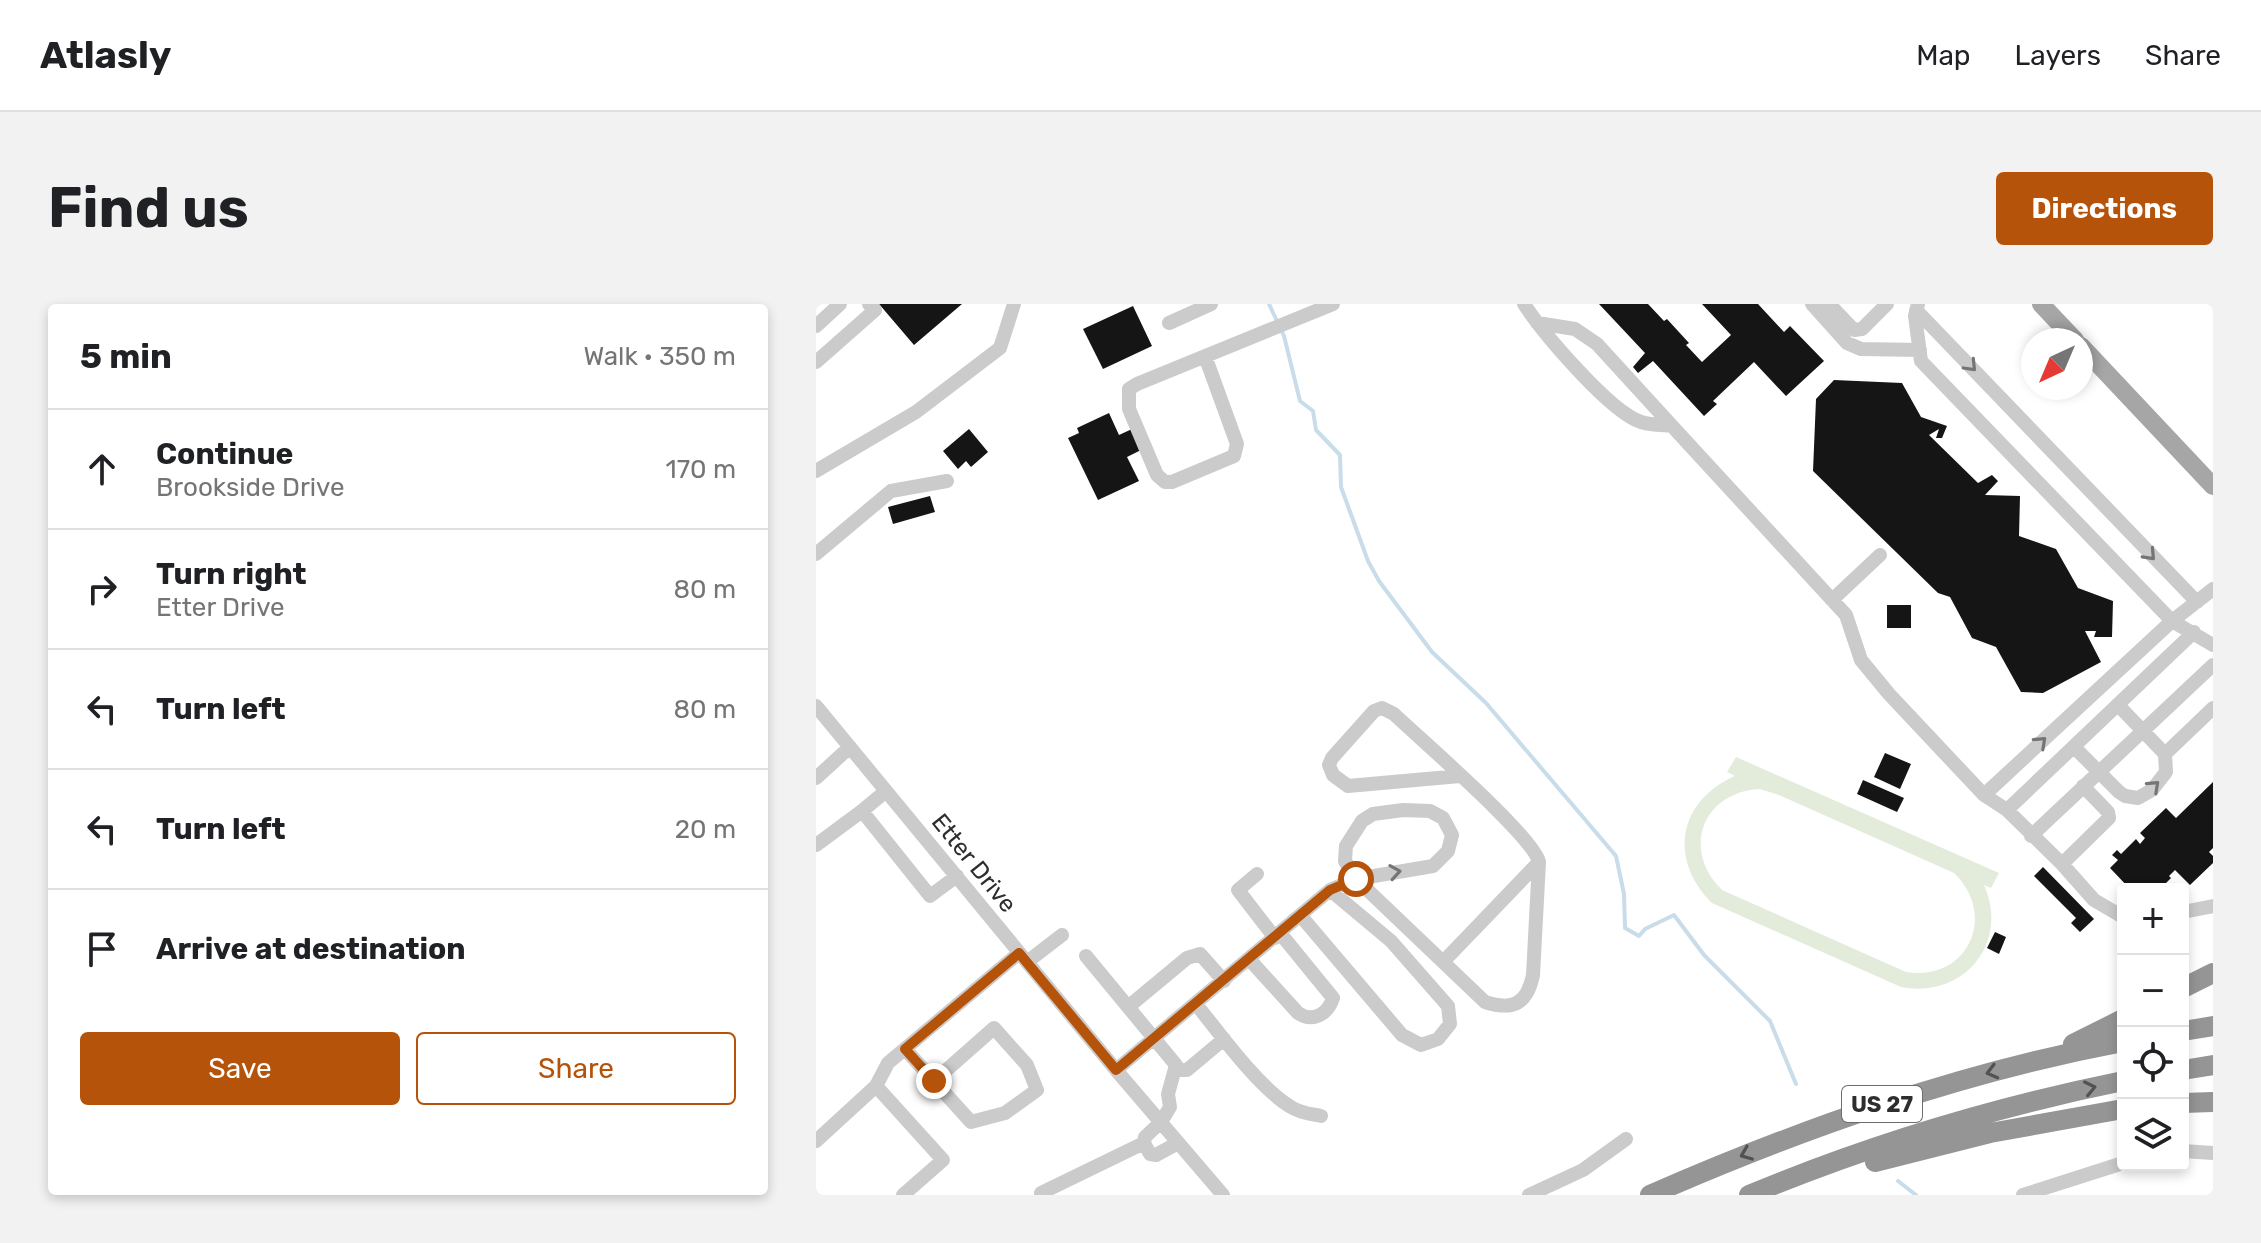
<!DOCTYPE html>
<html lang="en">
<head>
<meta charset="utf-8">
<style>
  :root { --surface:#fff; --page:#f2f2f2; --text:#202124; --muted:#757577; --line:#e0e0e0; --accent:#b45309 }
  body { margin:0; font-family:Rubik,sans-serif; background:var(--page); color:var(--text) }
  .controls { position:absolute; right:24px; bottom:24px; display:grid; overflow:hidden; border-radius:8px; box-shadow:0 4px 12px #0003 }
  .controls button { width:72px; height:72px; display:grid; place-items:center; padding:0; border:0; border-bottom:2px solid var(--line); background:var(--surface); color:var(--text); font:40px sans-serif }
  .compass { position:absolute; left:1205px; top:24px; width:72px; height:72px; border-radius:50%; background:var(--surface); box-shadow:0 4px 12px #0003; rotate:224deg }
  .stop { position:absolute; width:24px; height:24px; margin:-18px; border:6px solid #b45309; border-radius:50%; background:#fff }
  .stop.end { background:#b45309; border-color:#fff; box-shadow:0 2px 8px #0008 }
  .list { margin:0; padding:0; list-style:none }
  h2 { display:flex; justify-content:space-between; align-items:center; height:104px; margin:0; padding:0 32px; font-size:34px }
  h2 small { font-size:26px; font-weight:400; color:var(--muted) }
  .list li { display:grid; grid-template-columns:52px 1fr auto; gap:24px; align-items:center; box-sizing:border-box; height:120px; padding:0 32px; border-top:2px solid var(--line) }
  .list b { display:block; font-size:30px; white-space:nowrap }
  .list p { margin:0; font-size:26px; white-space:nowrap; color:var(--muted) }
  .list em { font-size:26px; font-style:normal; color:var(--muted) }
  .actions { display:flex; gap:16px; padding:24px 32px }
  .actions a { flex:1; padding:18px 0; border:2px solid var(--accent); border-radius:8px; text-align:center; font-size:28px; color:var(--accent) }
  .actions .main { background:var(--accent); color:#fff }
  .icon { flex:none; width:44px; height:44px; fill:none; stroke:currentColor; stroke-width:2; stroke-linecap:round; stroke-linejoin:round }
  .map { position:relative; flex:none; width:1397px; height:891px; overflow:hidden; border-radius:8px }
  header { display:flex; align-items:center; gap:48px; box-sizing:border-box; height:112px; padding:0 40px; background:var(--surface); border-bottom:2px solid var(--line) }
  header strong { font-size:38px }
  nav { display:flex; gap:44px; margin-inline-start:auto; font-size:28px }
  .intro { display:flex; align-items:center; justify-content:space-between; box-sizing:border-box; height:192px; padding:0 48px }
  h1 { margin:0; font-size:56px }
  .button { padding:20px 36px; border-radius:8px; background:var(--accent); color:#fff; font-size:28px; font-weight:700 }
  main { display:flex; gap:48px; padding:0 48px }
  aside { flex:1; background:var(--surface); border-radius:8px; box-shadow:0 4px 12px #0003 }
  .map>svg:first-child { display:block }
  .green { fill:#e3ebdb; fill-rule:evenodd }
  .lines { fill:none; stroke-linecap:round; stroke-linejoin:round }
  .stream { stroke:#c8dcea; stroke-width:4 }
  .building { fill:#151515 }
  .minor { stroke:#cbcbcb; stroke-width:14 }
  .major { stroke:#a6a6a6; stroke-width:18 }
  .highway { stroke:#959595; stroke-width:20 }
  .oneway { stroke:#757575 }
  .oneway2 { stroke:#525252 }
  .route { stroke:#b45309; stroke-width:10 }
  .labels { text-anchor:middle; stroke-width:8; stroke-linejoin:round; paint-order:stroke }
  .shield { fill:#fff; stroke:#6d6d6d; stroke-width:2 }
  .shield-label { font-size:22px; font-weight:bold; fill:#2e2e2e }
  .street-label { font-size:24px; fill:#2e2e2e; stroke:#fff }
</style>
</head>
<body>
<header>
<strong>Atlasly</strong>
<nav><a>Map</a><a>Layers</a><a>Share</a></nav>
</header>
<div class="intro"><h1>Find us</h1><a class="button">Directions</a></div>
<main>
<aside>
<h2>5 min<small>Walk · 350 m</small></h2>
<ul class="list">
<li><svg class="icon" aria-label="ahead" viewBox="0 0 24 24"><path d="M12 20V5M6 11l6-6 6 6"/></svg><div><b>Continue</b><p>Brookside Drive</p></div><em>170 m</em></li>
<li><svg class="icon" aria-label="right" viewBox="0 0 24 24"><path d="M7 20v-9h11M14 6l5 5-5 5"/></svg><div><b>Turn right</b><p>Etter Drive</p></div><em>80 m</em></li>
<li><svg class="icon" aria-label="left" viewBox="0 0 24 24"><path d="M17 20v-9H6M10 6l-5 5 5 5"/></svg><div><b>Turn left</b></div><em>80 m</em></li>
<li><svg class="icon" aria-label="left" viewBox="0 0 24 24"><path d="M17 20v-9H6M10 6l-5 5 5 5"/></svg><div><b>Turn left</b></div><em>20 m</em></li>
<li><svg class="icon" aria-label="arrive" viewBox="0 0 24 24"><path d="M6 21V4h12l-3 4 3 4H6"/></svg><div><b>Arrive at destination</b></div></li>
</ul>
<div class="actions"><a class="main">Save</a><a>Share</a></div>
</aside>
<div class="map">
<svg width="1397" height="891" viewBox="0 0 1397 891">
  <rect width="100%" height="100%" fill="#fff"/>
  <path class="green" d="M920,453l263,116 -8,15 -7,-3c26,59 -21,114 -83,102l-189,-84c-44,-43 -34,-102 23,-127l-8,-4zM944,485l19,6 175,78c44,42 14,109 -48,99l-184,-82c-41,-40 -20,-98 38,-101z"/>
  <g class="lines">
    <path class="stream" d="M453,0l15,32 16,65 13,10 3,19 24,25 1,32 27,74 11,20 53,71 54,51 130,153 8,38 1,34 14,8 6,-7 29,-14 30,40 66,66 26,63
      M1082,877l18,14"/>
  </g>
  <path class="building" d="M63,0h83l-48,41z
    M783,0h49l16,17 3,-2 22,24 -3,2 16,17 29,-27 -29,-31h56l26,28 6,-6 34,35 -38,35 -32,-34 -41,39 4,3 -13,12 -51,-55 -15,12 -5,-6 12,-14z
    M317,2l19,40 -49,23 -20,-40z
    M1018,76l68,3 19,34 26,9 -5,12h-6l3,-9 -10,6 49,48 14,-8 6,6 -13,14 35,1 -1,40 37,13 22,39 35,13 -1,36h-18l2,-6h-11l16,31 -58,31 -22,-1 -25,-45 -24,-9 -22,-41 -12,-4 -125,-122 3,-72z
    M293,109l10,22 13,-6 9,21 -14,7 12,24 -41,19 -30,-62 11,-5 -2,-5z
    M153,125l19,23 -17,15 -5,-6 -8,8 -15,-18z
    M114,192l5,16 -42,12 -5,-17z
    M1071,301h24v23h-24z
    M1069,449l26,11 -11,25 -26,-12z
    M1047,476l41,18 -7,14 -40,-18z
    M1397,478v66l-4,4 4,4v7l-23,22 -15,-15 -6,6 2,2 -11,11h-30l-20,-21 8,-8 -6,-5 5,-5 4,4 15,-15 4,5 5,-6 -5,-5 26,-25 10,10z
    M1227,563l51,52 -14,13 -9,-9 5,-5 -42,-42z
    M1179,628l11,5 -7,17 -12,-6z"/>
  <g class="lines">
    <path class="minor" d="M708,0c19,29 86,108 117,118 10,3 21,3 31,4l174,189 15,45 28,34 95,101 23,15 55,54 32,36 29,17
      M996,0l35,39 14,6 59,1
      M1013,0l25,26 8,-1 25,-25
      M1102,0l-3,12 6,45 251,260 -188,174
      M1100,6l281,292
      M353,19l42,-19
      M721,19l38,6 22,15 75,82
      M0,22l24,-22
      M389,52l32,88 -3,12 -62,26h-7l-8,-7 -28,-66v-20l8,-5 196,-80
      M0,58l59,-52 -6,-6
      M0,167l100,-59 84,-64 14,-44
      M0,250l75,-63 56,-10
      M1397,285l-41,32 41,24
      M1016,296l48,-45
      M0,402l300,364 107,125
      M1258,443l45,45 6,4 13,2 14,-8 14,-18 -1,-18 -47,-49
      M1349,450l48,-46
      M0,474l34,-31
      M70,487l-24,20 68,85 27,-20
      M1191,506l187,-178
      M1215,532l182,-171
      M0,541l46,-34
      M1246,560l47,-46 -1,-6 -25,-26
      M441,570l-19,16 37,48
      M1367,608l30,-6
      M484,611l102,120 19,10 17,-6 12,-15 -2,-18 -57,-65 -61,-51
      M270,652l90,109 -8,29 2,13 -9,15 -16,15 -1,6 6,11 6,1 22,-12
      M433,655l49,54c15,10 30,1 35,-15l-53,-65
      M211,658l35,-27
      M627,658l96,-100
      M380,700c24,30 63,84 95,103 9,6 20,7 30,9
      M312,703l59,-49 13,-4 24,27
      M89,745l66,73 34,-9 32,-23 -10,-25 -33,-37 -60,53
      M300,766l214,-180 26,-11 77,-13 15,-15 4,-16 -9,-17 -13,-7 -27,-1 -30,4 -11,7 -16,25 -1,15 11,18 129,123c28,9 42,2 48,-27l6,-113c-6,-26 -119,-123 -145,-148l-12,-6 -8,3 -42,47 -3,7 4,10 15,11 112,-10
      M359,766h12l37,-31
      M60,782l67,74 -40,35
      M0,837l60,-55 12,-23 131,-110
      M1367,847l30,2
      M225,889l103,-50
      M713,891l54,-25 43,-31
      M1207,891l100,-32"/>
    <path class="major" d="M1225,0l34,36
      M1265,42l132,140"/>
    <path class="highway" d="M1367,684l30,-15
      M1367,727l30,-5
      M1257,740l50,-25
      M1367,766l30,-5
      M1367,799l30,-1
      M1059,858l115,-29 133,-24
      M834,891c153,-67 309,-122 473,-153
      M933,891c120,-50 246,-88 374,-114"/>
  </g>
  <defs><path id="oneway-chevron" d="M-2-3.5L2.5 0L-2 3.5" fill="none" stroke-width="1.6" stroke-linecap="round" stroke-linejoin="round" transform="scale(2)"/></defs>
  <g class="oneway">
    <use href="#oneway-chevron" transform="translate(1155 62) rotate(46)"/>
    <use href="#oneway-chevron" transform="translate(1334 251) rotate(47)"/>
    <use href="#oneway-chevron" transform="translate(1225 438) rotate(-43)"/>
    <use href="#oneway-chevron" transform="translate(1338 482) rotate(-43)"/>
    <use href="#oneway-chevron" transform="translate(579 568) rotate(-9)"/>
  </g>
  <g class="oneway2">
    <use href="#oneway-chevron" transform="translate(1176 768) rotate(165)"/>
    <use href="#oneway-chevron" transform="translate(1274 784) rotate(-12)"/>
    <use href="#oneway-chevron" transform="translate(930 850) rotate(158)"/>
  </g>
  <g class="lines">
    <path class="route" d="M118,777l-29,-32 114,-96 97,117 214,-180 26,-11"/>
  </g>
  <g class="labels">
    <rect class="shield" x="1026" y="782" width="80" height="36" rx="6"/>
    <g class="shield-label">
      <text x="1066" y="808">US 27</text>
    </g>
    <g class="street-label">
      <text transform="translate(158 559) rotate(51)" y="8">Etter Drive</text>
    </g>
  </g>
</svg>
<div class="controls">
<button>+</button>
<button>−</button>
<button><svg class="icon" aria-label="locate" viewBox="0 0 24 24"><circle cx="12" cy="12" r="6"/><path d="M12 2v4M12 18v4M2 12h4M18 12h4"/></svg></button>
<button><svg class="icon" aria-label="layers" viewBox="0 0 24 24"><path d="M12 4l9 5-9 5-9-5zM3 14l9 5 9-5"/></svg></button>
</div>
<svg class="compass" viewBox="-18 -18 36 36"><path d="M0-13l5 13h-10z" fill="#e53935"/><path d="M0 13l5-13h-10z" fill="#757577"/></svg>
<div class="stop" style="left:540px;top:575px"></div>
<div class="stop end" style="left:118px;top:777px"></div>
</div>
</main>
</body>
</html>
